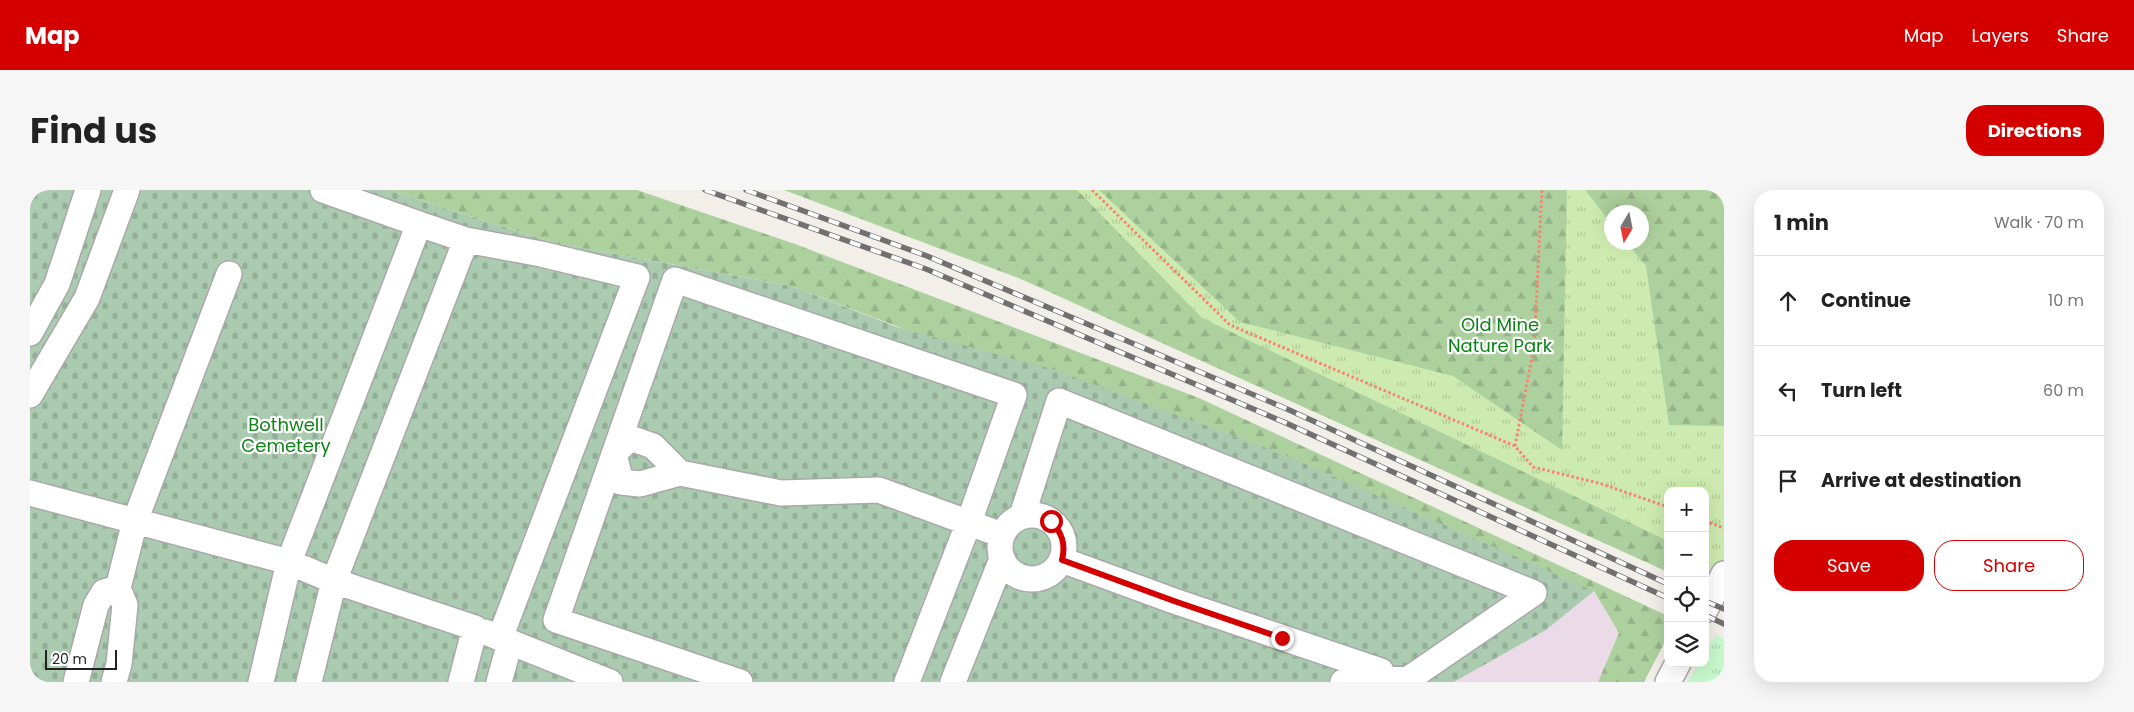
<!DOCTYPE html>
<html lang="en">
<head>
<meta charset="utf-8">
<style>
  :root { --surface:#fff; --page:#f6f6f6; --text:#222; --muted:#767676; --line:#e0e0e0; --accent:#d40000 }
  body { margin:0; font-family:Poppins,sans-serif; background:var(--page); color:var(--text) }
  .controls { position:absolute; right:15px; bottom:15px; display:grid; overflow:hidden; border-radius:10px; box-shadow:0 5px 20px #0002 }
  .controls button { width:45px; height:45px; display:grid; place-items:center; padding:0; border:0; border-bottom:1px solid var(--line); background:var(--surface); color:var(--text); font:25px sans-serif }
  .compass { position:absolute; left:1574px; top:15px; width:45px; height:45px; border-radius:50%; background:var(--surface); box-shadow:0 5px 20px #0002; rotate:190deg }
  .scale { position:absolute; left:15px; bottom:12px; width:72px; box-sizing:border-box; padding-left:5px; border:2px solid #222; border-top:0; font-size:14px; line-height:18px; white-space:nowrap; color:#222; -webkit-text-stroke:4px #fff; paint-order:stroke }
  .stop { position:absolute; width:15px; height:15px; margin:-11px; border:4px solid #d40000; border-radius:50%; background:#fff }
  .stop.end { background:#d40000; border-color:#fff; box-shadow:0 1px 5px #0008 }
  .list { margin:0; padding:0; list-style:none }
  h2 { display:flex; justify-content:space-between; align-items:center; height:65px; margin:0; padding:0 20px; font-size:21px }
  h2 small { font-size:16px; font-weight:400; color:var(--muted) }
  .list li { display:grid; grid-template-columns:32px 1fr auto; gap:15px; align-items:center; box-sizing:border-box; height:90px; padding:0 20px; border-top:1px solid var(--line) }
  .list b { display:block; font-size:19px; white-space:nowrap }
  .list em { font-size:16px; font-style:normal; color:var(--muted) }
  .actions { display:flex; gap:10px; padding:15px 20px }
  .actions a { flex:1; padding:11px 0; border:1px solid var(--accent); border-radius:20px; text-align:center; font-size:18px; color:var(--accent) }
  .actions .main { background:var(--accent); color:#fff }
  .icon { flex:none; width:28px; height:28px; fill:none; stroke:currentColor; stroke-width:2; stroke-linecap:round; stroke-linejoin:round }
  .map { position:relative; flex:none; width:1694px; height:492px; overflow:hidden; border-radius:20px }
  header { display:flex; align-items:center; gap:30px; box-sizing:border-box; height:70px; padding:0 25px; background:var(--accent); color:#fff }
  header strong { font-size:24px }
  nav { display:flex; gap:28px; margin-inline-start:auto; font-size:18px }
  .intro { display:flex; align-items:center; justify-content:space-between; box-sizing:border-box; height:120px; padding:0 30px }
  h1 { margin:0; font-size:35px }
  .button { padding:12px 22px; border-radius:20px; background:var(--accent); color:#fff; font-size:18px; font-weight:700 }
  main { display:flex; gap:30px; padding:0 30px }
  aside { flex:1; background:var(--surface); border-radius:20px; box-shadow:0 5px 20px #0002 }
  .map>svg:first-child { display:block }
  .industrial { fill:#ebdbe8 }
  .grass { fill:url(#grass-tufts); fill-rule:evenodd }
  .forest { fill:url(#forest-firs) }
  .cemetery { fill:url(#cemetery-stones) }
  .park { fill:url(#park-tufts) }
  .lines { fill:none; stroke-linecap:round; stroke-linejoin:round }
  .minor-casing { stroke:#a9a9a9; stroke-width:28 }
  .path { stroke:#fa8072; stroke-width:3; stroke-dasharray:2.5 2.5; stroke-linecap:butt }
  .minor { stroke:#fff; stroke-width:25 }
  .rail-casing { stroke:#707070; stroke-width:5.5 }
  .rail { stroke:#fff; stroke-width:4; stroke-dasharray:11; stroke-linecap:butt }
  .route { stroke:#d40000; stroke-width:6 }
  .labels { text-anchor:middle; stroke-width:4.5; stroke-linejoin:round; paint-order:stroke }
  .park-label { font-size:18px; fill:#0c8416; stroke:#fff }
</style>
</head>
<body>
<header>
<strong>Map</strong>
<nav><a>Map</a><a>Layers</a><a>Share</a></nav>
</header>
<div class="intro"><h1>Find us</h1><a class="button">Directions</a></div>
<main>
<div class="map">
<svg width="1694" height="492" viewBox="0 0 1694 492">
  <defs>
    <pattern id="grass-tufts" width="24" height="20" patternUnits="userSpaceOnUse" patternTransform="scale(1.25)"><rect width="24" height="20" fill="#cdebb0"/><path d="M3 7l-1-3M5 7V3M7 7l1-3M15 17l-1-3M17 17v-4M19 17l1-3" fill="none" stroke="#b0c997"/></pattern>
    <pattern id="forest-firs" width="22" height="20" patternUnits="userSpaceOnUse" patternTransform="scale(1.25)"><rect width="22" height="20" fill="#add19e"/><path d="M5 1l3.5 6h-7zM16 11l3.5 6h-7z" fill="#95b388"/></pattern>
    <pattern id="cemetery-stones" width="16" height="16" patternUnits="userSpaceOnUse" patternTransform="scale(1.25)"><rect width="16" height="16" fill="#aacbaf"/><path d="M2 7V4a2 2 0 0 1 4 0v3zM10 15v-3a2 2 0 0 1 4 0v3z" fill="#92ae96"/></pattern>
    <pattern id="park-tufts" width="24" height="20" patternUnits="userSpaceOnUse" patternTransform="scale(1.25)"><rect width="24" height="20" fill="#c8facc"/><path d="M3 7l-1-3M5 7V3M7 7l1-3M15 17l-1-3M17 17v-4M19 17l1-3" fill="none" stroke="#acd6af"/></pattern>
  </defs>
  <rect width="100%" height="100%" fill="#f2efe9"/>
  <path class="industrial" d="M1564,401l25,42 -21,49h-144l92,-52z"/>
  <path class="grass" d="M754,0h940v408l-19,-8v-99h-37v81l-647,-293zM1582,22h30v30h-30z"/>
  <path class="forest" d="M358,0h249l158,54 404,154 469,218v20l-24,46h-46l21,-49 -25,-42 -803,-305 -237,-43z
    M754,0h293l125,128 466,223v31l-647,-293z
    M1069,0h468l-5,260 -109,-74 -213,-54z
    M1555,0h139v236l-55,-1 -23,-159 -19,-23 15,-1v-30h-30l-1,11z"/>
  <path class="cemetery" d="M0,0h358l166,53 237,43 106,41 158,43 225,83 314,138 -48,39 -92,52h-1424z"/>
  <path class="park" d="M1686,445l8,4v43h-37l12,-19h6v-10z"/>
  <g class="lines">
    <defs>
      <path id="minor" d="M293,0l96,34
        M436,50l75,14 96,23 -137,361
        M0,143l27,-49 31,-94
        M0,205l57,-97 40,-108
        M650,283l-27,-27 -23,-8 -16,16 7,28 19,2 40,-11 101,20 98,-3 123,45
        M0,303l259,69 45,19 141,47 -14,54
        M970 357a32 32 0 1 1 64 0a32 32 0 1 1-64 0Z
        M992,326l37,-115 475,192 -127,87 -50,-4 -14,6
        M1032,370l112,41 207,70
        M1675,420l19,-36
        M455,442l125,50
        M46,492l20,-77 8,-13 14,-4
        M84,492l5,-18 6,-59 -7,-17 17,-67 94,-247
        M231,492l28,-120 130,-338 47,16 -132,341 -25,101
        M469,492l11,-40
        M710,492l-184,-62 119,-340 339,115 -45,127 -62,160
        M923,492l49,-123
        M1638,492l10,-19"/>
    </defs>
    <use href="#minor" class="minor-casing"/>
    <path class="path" d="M1062,0l138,135 285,121 18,21 69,17 66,23
      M1485,256l19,-99 8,-157
      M1675,331l19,7"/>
    <use href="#minor" class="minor"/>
    <defs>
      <path id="rail" d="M675,0l221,79 360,154 382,175
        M716,0l181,66 360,153 381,175
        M1675,411l19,8
        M1675,425l19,9"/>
    </defs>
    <use href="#rail" class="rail-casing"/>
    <use href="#rail" class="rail"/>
  </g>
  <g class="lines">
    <path class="route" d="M1021,331c11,12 15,23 11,39l112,41 108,37"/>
  </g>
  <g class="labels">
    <g class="park-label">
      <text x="1470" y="141">Old Mine<tspan x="1470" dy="21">Nature Park</tspan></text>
      <text x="256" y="241">Bothwell<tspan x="256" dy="21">Cemetery</tspan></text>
    </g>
  </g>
</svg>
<div class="controls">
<button>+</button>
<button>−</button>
<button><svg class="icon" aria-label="locate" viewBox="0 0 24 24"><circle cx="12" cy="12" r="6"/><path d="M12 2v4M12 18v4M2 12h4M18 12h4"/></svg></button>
<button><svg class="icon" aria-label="layers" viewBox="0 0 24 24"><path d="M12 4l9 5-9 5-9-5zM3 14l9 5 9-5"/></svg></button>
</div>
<svg class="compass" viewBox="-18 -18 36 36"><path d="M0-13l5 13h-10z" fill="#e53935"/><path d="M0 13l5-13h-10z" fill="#767676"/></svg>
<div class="scale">20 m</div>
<div class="stop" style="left:1021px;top:331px"></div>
<div class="stop end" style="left:1252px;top:448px"></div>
</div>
<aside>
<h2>1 min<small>Walk · 70 m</small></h2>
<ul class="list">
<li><svg class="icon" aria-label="ahead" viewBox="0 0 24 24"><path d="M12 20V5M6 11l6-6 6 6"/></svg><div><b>Continue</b></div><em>10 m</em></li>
<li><svg class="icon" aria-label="left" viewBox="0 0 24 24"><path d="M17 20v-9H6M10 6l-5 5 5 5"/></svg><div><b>Turn left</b></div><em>60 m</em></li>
<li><svg class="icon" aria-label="arrive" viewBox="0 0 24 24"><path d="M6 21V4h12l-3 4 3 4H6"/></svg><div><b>Arrive at destination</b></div></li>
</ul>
<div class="actions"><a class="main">Save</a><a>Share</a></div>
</aside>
</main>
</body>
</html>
